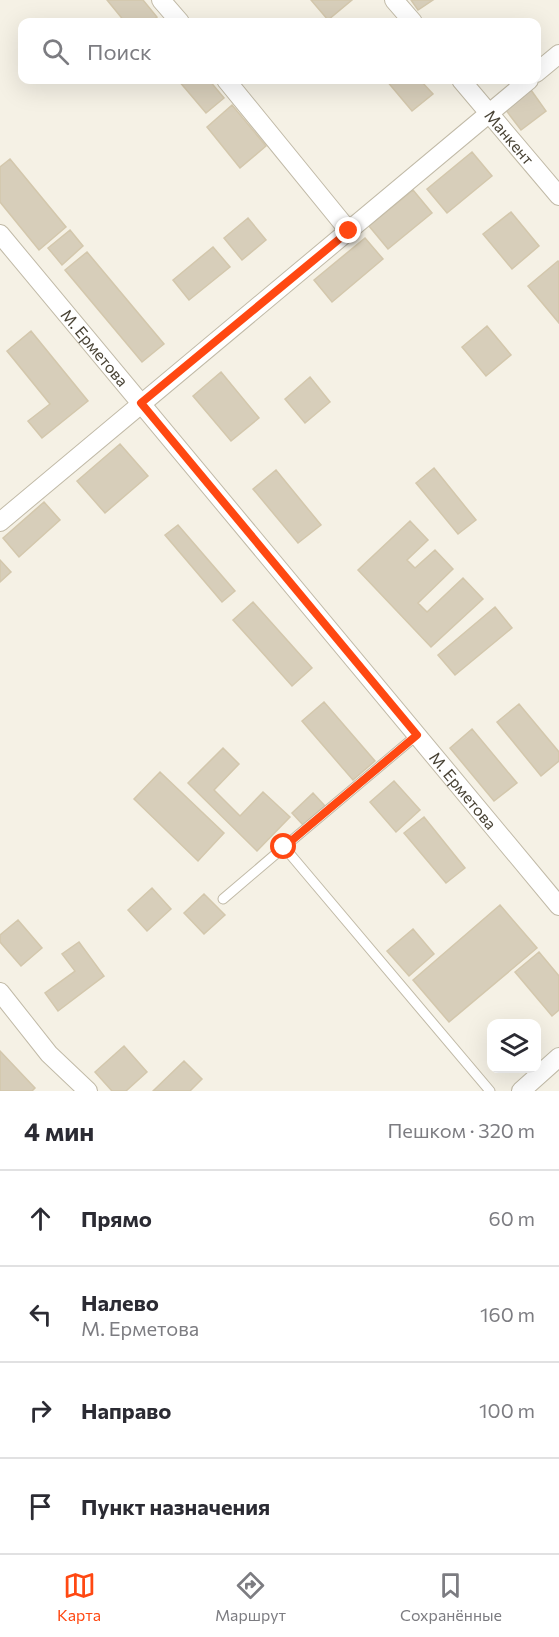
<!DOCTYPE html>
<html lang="ru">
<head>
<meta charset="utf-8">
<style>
  :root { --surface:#fff; --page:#f2f2f3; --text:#2b2b33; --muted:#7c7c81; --line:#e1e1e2; --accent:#ff4812 }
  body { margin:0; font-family:Commissioner,sans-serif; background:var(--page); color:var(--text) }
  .controls { position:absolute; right:18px; bottom:18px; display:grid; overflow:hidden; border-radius:12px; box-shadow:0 6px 24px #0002 }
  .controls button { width:54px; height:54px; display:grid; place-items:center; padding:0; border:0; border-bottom:2px solid var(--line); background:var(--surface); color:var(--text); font:30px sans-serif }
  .stop { position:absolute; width:18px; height:18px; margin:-14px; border:4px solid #ff4812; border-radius:50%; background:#fff }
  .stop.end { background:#ff4812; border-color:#fff; box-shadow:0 2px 6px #0008 }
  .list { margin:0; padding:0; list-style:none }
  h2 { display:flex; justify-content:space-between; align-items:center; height:78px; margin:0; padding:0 24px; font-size:26px }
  h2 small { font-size:20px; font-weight:400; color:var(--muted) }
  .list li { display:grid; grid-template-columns:39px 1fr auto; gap:18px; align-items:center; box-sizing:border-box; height:96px; padding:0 24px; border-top:2px solid var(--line) }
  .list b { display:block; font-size:22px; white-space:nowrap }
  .list p { margin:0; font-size:20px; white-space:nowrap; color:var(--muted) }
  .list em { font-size:20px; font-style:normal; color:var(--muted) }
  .icon { flex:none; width:33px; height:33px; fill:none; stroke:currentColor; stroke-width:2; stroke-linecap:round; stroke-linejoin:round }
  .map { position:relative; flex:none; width:559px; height:1091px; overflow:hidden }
  .search { position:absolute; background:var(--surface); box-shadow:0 6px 24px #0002; left:18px; right:18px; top:18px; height:66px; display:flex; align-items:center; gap:15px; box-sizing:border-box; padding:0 21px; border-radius:12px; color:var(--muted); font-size:22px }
  .sheet { height:462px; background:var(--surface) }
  nav { display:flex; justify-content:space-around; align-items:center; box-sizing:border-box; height:84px; border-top:2px solid var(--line); background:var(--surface); font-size:16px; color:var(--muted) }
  nav a { display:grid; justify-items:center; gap:3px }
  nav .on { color:var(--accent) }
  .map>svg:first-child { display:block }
  .building { fill:#d7ceba; stroke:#d3c7ac; stroke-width:1.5 }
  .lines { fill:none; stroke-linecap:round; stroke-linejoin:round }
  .lane-casing { stroke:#c1baa7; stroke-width:11 }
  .street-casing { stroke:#c1baa7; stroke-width:20 }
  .lane { stroke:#fff; stroke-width:9 }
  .street { stroke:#fff; stroke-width:18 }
  .route { stroke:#ff4812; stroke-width:8 }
  .labels { text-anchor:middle; stroke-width:6; stroke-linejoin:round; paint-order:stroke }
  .street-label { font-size:16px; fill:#484234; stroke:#fff }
</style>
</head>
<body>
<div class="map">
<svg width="559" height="1091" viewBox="0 0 559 1091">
  <rect width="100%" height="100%" fill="#f5f1e5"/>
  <path class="building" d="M107,0h36l14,17 -7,5h-25z
    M311,0h41l-24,20z
    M411,0h22l-15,10z
    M178,80h31l15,18 -18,15z
    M386,80h34l13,14 -21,17z
    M531,90l15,21 -25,19 -16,-21z
    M232,105l34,41 -26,22 -33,-41z
    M472,152l20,24 -45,37 -20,-24z
    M10,159l56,68 -27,23 -39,-48v-35z
    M413,190l19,23 -44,36 -19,-23z
    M511,212l28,34 -27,23 -29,-35z
    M248,218l18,22 -24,20 -18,-22z
    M70,230l13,16 -21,19 -14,-17z
    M365,238l18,21 -51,43 -18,-22z
    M213,247l17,20 -41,33 -16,-20z
    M87,252l77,92 -22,18 -77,-92z
    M558,261l1,1v61l-31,-37z
    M487,326l24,29 -25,21 -24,-29z
    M31,331l57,70 -46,37 -14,-17 22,-17 -43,-53z
    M221,372l38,46 -28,23 -38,-45z
    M310,377l20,25 -25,21 -20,-24z
    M120,444l28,32 -43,37 -28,-32z
    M434,468l42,52 -18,14 -42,-51z
    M276,470l45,55 -23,18 -45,-54z
    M44,502l16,18 -41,37 -16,-19z
    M410,521l18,19 -21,20 8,8 20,-18 18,19 -35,34 9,9 36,-34 20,21 -52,48 -73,-77z
    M178,525l57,66 -13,11 -57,-67z
    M0,560l11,12 -11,10z
    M253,602l59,66 -20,18 -59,-66z
    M495,607l17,21 -57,47 -17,-20z
    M324,702l51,59 -22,19 -51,-59z
    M519,704l40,48v9l-18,15 -44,-54z
    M472,729l45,54 -23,18 -44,-53z
    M223,748l16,16 -25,26 26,26 23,-24 27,25 -33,34 -69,-68z
    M160,772l64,61 -26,28 -64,-62z
    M394,781l26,29 -24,22 -26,-30z
    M313,793l12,13 -22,19 -11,-12z
    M424,817l41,51 -19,15 -42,-50z
    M152,888l19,21 -24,22 -19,-21z
    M204,894l21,21 -21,19 -20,-21z
    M500,905l37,43 -88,74 -36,-42z
    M18,920l24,28 -21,18 -21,-24v-7z
    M413,929l21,25 -25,22 -22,-25z
    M79,942l25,34 -46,35 -13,-18 30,-22 -13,-17z
    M539,952l20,24v34l-7,6 -37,-44z
    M124,1046l23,26 -21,19h-14l-17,-19z
    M0,1051l35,37 -3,3h-32z
    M184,1061l18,18 -12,12h-37z"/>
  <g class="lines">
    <defs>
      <path id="lane" d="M417,735l-133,112 206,244
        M223,899l61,-52"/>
      <g id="street">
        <path d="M161,0l19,22"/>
        <path d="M394,0l19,22"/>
        <path d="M536,73l23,-19"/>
        <path d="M226,80l123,151"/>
        <path id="s1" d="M461,80l98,116"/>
        <path id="s2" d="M0,234l559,672"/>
        <path d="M0,522l529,-442"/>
        <path d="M0,992l49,62 39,37"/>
        <path d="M521,1091l38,-34"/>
      </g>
    </defs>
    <use href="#lane" class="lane-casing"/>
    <use href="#street" class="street-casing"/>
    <use href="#lane" class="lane"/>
    <use href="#street" class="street"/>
  </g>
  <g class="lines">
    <path class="route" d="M284,847l133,-112 -276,-332 208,-172"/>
  </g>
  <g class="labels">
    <g class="street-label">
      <text dy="6" stroke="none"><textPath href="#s1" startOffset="75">Манкент</textPath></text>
      <text dy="6" stroke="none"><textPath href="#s2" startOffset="148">М. Ерметова</textPath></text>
      <text dy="6" stroke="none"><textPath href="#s2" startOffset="724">М. Ерметова</textPath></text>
    </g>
  </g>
</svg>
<div class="controls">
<button><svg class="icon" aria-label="layers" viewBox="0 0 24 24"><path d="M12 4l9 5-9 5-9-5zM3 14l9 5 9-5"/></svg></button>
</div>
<div class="stop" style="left:284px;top:847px"></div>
<div class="stop end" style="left:349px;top:231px"></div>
<div class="search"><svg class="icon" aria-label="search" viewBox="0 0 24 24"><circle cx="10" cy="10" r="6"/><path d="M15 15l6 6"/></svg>Поиск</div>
</div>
<section class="sheet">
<h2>4 мин<small>Пешком · 320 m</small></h2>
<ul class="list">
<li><svg class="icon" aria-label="ahead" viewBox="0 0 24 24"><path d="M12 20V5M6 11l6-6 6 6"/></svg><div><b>Прямо</b></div><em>60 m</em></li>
<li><svg class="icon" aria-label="left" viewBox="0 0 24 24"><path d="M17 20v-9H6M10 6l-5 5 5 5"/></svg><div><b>Налево</b><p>М. Ерметова</p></div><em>160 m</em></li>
<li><svg class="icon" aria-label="right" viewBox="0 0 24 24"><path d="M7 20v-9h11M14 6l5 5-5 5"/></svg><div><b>Направо</b></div><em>100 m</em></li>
<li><svg class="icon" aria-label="arrive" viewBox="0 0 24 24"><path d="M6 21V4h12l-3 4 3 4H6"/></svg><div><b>Пункт назначения</b></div></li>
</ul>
</section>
<nav>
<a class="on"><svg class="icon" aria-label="map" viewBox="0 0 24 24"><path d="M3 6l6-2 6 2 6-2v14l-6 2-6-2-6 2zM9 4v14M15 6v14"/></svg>Карта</a>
<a><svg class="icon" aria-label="directions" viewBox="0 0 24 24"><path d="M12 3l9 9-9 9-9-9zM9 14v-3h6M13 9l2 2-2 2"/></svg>Маршрут</a>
<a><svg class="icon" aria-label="saved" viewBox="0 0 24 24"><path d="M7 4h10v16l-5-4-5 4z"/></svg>Сохранённые</a>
</nav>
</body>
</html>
